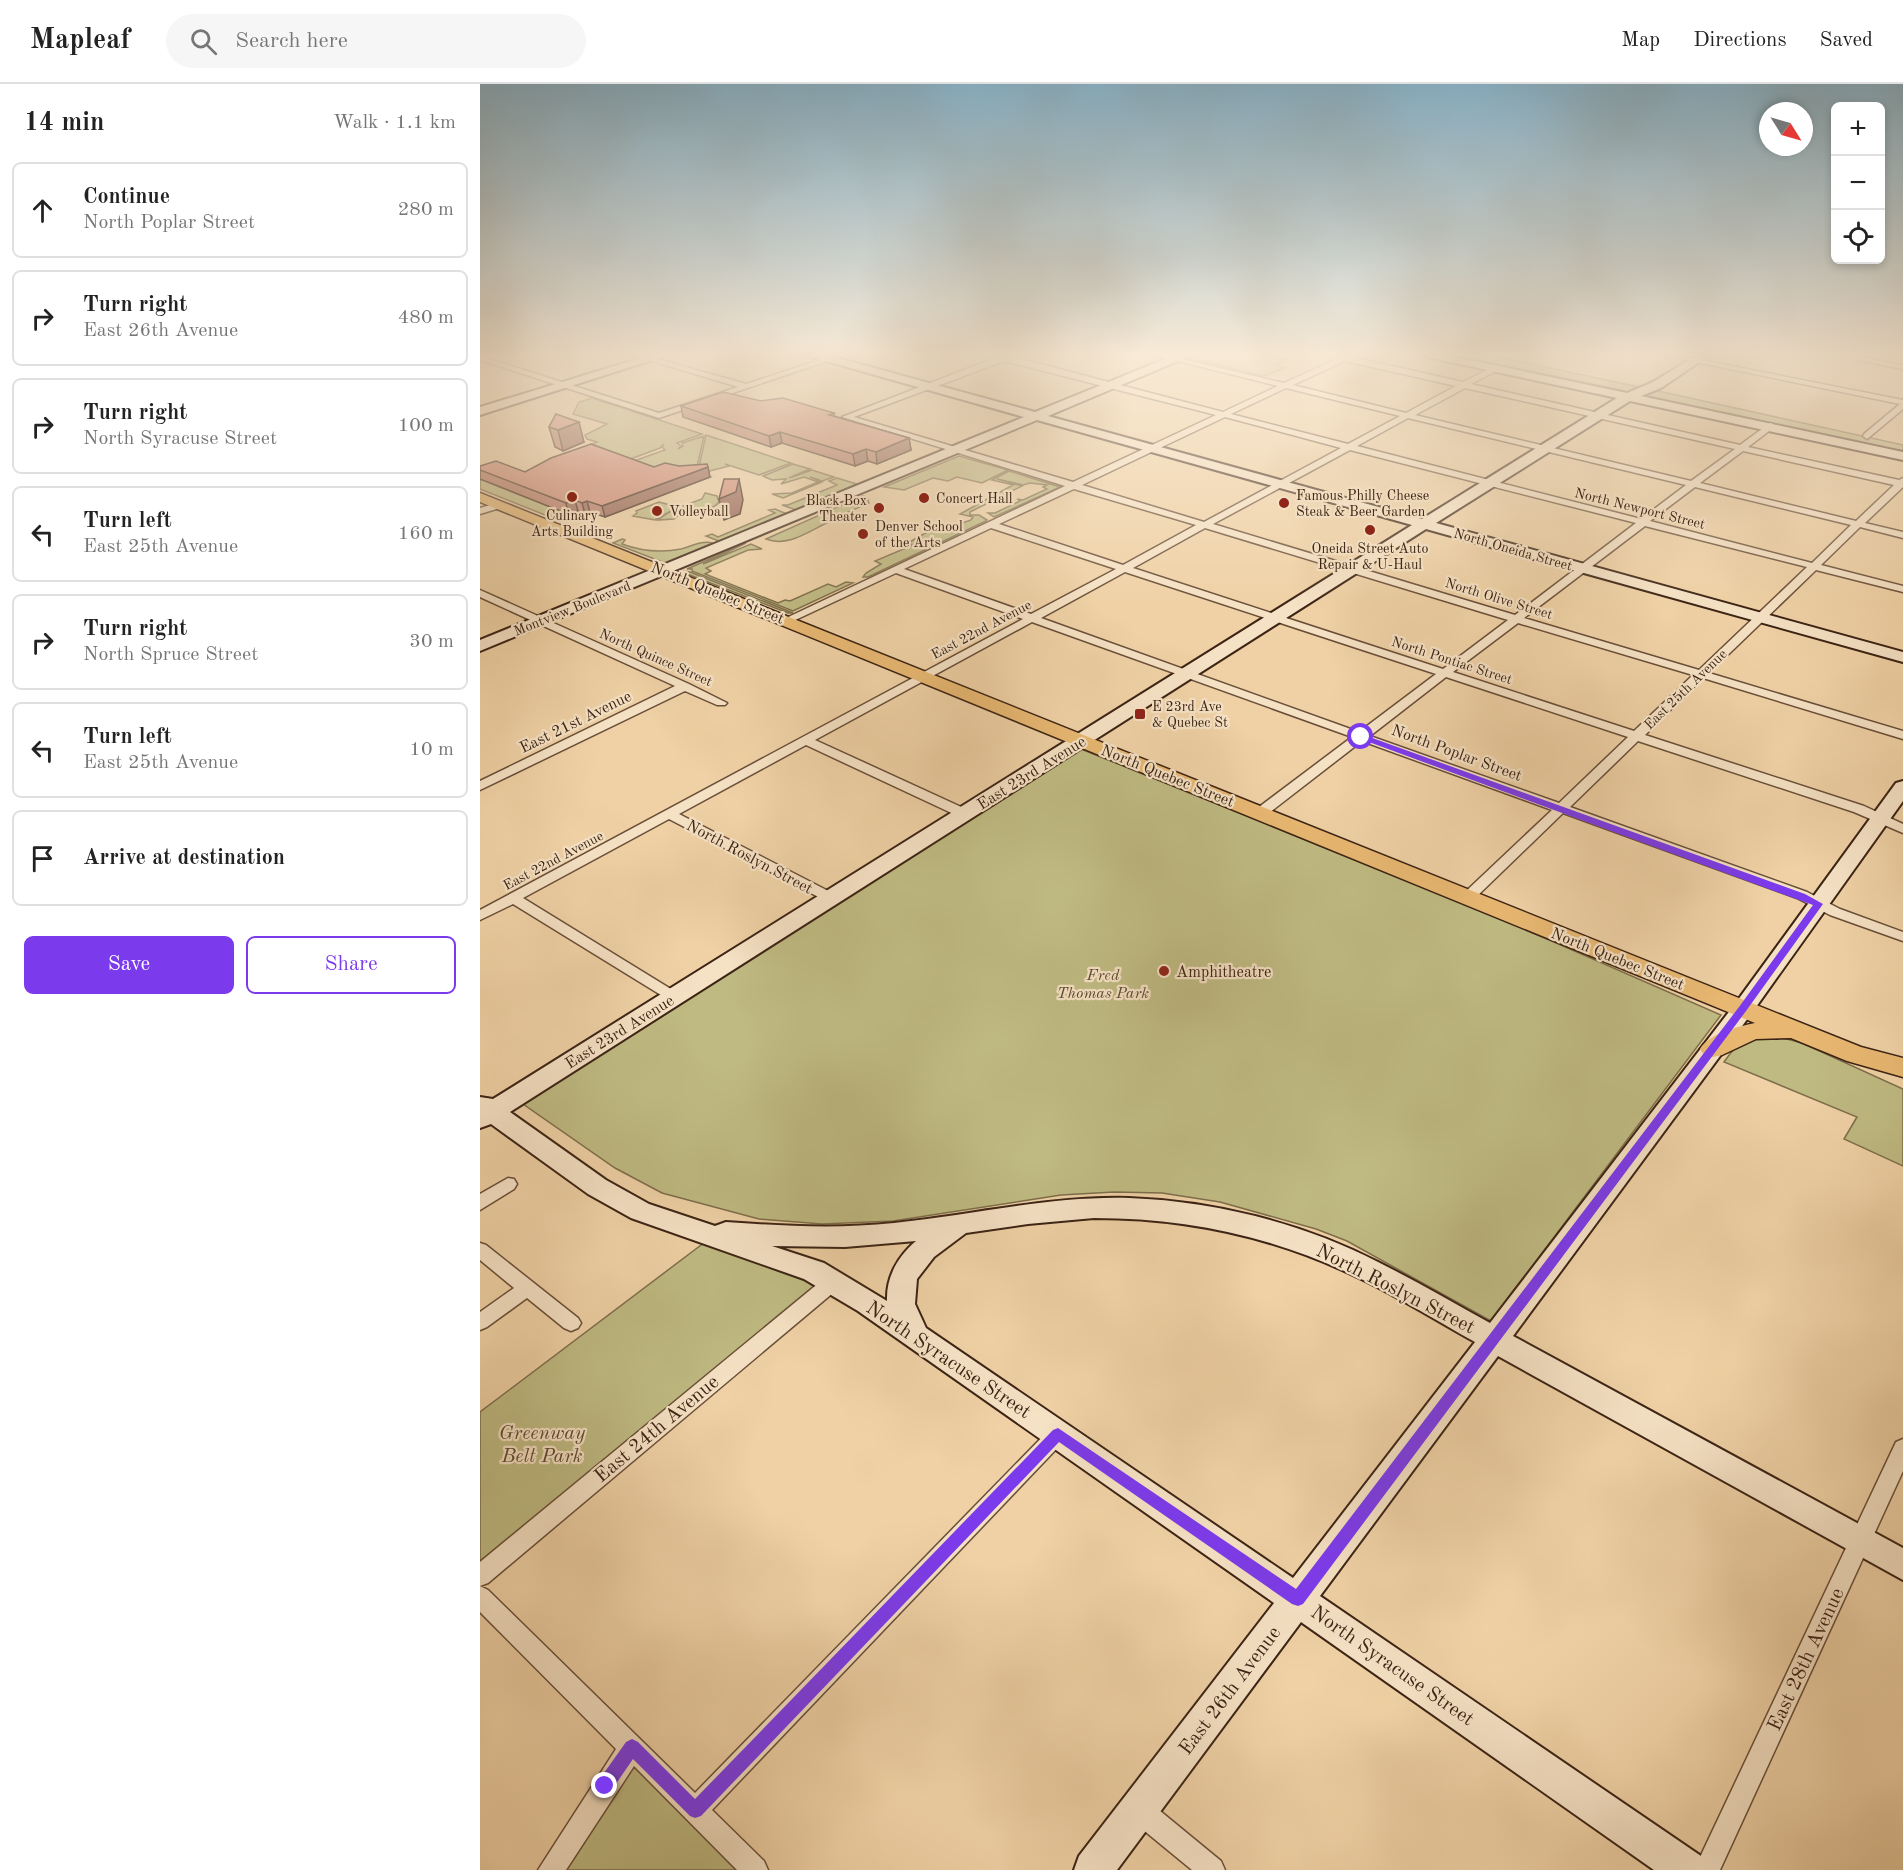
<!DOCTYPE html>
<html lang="en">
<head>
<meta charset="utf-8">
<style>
  :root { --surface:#fff; --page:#f6f6f6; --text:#222; --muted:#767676; --line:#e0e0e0; --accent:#7c3aed }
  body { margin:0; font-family:"Old Standard TT",serif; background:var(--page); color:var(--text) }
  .controls { position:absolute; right:18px; top:18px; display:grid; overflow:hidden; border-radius:9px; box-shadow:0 3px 9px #0003 }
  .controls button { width:54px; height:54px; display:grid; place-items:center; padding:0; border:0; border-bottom:2px solid var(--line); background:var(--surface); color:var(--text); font:30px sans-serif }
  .compass { position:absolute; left:1279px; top:18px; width:54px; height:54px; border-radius:50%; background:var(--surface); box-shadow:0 3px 9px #0003; rotate:127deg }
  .stop { position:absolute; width:18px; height:18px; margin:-14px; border:4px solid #7c3aed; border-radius:50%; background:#fff }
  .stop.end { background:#7c3aed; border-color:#fff; box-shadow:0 2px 6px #0008 }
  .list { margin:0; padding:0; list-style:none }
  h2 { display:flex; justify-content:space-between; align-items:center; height:78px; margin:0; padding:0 24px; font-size:26px }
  h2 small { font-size:20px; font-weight:400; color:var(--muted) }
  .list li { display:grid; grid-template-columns:39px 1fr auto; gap:18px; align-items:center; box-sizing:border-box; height:96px; margin:0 12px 12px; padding:0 12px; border:2px solid var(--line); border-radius:9px }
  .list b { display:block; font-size:22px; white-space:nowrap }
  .list p { margin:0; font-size:20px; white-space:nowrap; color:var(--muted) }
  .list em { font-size:20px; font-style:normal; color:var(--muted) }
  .actions { display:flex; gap:12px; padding:18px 24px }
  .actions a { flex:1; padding:14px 0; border:2px solid var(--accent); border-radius:9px; text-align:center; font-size:21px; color:var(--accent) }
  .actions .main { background:var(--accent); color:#fff }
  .icon { flex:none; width:33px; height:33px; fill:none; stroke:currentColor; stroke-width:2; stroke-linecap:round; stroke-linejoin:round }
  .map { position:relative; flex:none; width:1423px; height:1786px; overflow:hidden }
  header { display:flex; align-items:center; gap:36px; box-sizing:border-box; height:84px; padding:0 30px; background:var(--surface); border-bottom:2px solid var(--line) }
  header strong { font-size:28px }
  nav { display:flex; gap:33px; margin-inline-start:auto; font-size:21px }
  .search { width:420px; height:54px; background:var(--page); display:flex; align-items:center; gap:15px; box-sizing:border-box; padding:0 21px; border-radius:33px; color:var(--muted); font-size:22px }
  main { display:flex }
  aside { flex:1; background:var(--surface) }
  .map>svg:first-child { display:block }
  .green { fill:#bfba82; stroke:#7e6e4b; stroke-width:1.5 }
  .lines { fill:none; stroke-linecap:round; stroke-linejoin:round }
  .street-casing { stroke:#694e38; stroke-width:3 }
  .secondary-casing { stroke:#3c2314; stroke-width:4 }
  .primary-casing { stroke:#3c2314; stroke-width:3 }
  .street { fill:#f5e1c4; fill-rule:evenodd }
  .secondary { fill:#f5e1c4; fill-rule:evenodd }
  .primary { fill:#e8b872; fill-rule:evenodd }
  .wall { fill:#b57665; stroke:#3c2314; stroke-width:1.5 }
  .shaded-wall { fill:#936052; stroke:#3c2314; stroke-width:1.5 }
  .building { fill:#d28975; stroke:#3c2314; stroke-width:1.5 }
  .route { fill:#7c3aed }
  .poi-dot { fill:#8f2418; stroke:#f5e1c4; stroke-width:2 }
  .labels { text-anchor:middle; stroke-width:4.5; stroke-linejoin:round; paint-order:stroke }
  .far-poi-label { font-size:14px; fill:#3c2314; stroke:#f5e1c4; text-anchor:start }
  .far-street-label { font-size:14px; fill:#3c2314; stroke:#f5e1c4 }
  .street-label { font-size:16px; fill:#3c2314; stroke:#f5e1c4 }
  .poi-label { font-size:16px; fill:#3c2314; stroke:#f5e1c4; text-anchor:start }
  .park-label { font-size:16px; font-style:italic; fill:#5d4930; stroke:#f5e1c4 }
  .near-street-label { font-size:20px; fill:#3c2314; stroke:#f5e1c4 }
  .near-park-label { font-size:20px; font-style:italic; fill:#5d4930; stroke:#f5e1c4 }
</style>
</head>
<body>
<header>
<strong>Mapleaf</strong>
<div class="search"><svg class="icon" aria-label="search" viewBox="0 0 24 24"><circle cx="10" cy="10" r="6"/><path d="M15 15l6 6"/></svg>Search here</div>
<nav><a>Map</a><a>Directions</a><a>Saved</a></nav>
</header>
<main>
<aside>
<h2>14 min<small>Walk · 1.1 km</small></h2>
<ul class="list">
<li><svg class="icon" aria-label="ahead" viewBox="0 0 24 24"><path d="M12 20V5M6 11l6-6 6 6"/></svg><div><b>Continue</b><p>North Poplar Street</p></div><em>280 m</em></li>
<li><svg class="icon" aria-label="right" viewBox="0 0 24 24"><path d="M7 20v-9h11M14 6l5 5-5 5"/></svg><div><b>Turn right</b><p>East 26th Avenue</p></div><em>480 m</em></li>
<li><svg class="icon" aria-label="right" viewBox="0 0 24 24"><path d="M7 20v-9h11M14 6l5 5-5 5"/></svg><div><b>Turn right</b><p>North Syracuse Street</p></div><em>100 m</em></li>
<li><svg class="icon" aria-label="left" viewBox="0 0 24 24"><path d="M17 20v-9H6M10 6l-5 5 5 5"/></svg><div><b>Turn left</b><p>East 25th Avenue</p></div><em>160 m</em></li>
<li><svg class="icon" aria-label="right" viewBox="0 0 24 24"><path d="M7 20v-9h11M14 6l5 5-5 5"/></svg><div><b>Turn right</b><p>North Spruce Street</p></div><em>30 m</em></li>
<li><svg class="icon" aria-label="left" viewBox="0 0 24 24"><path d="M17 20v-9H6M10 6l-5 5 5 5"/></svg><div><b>Turn left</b><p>East 25th Avenue</p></div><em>10 m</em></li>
<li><svg class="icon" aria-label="arrive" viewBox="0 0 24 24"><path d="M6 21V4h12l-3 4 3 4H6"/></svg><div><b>Arrive at destination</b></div></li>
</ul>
<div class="actions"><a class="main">Save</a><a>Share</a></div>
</aside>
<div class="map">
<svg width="1423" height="1786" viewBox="0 0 1423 1786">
  <rect width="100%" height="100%" fill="#efd1a5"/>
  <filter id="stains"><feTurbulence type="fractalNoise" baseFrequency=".00333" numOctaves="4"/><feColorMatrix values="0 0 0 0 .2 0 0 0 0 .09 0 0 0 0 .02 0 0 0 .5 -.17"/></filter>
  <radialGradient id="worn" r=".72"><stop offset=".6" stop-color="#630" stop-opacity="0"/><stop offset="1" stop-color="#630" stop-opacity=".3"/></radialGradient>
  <path class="green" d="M721,270h58l27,6 -10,5 9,3 -21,8 -74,-18z
    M956,270h48l155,33 -17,7z
    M1178,307l245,54v8l-263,-55z
    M112,314l110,36 -25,9 4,3 -3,3 5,-3 -1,-3 22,-7 -7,31 -38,5 -28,-10 34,-12 -3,-3 2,-3 -4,4 -32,12 -40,-14 9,-4 -10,-3 -2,-4 22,-11 -34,-10 6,-12z
    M226,351l85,28 -32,12 -34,-11 4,2 -23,6 -7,-5z
    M479,372l49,14 -26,13 -25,-6 -9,4 -15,-3 -29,12 -20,-3z
    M313,380l17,5 -21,9 23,-8 22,7 -12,4 -12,-4 12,5 -39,16 -11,-4 20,-1 26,-11 -14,-5 -23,7 5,-5 -14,1 -9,-4z
    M529,387l51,16 -66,30 -6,-4h7l25,-12 -3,-2 6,1 24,-11 -4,-2 4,-2 -17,-2 -7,2 -26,-6 25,7 -52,26v3h9l8,5 -1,1 -118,56h-5l3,-4 15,-9 -6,-3 38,-16 -5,-2 26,-15 17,-1 20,-7 2,-3 -13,-3 53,-29 -21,-5z
    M357,394l20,6 -61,26 -14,-5h6l49,-20 -8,-4z
    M0,395l88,35 -13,5 -75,-30z
    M225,409l12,3 2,6c-6,8 -12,6 -22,6l11,2c-11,5 -26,1 -34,9l-16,1c9,-8 19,-13 31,-12l-6,-2 19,-7z
    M382,412l5,1 2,6 -30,13 -7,-2 -9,3 8,4c-21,9 -42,27 -65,18z
    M179,418l19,5 -23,13 -22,-4 4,-3 -1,-2z
    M295,425l12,5 -66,28 -15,-6 6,-2 6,3 57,-24 -6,-3z
    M142,455l3,1 -3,4c19,7 39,9 59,5 11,-3 21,-9 32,-6l-48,20 -52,-20z
    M266,459l-43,21 48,-20 11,5 -14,1 -42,18 5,3 -6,3 73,29 7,-3 5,1 38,-17 8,3 10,-5 7,1 -60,28 -101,-40v-2h-5z
    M204,487l6,1 103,41h-5l-106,-41z
    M601,665l432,175 208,91 -230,306 -144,-80 -31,-12 -96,-27 -58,-9 -48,-1 -53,3 -168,26 -71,3 -63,-5 -97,-26 -47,-25 -92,-64z
    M1303,954l19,5 101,46v77l-59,-27 13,-22 -133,-55c20,-29 25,-24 59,-24z
    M233,1152l120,46 -353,294v-164z
    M152,1663l123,123h-204z"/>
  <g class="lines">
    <defs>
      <path id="street" d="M149,270h11l106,30 92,-30h10l-189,64 -179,-58v-4l179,57 79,-26z
        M503,270l23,1 217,57 55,-26 -129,-32h12l123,29 64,-29h9l-5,3 111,25 32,-16h3v4l-27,14 269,61 30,-22 3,1v4l-25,19 151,33 4,-2v9l-38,36 38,9v6l-43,-11 -39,38 82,21v6l-87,-22 -107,103 194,58v8l-200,-61 -58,57 219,71 39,18v9l-49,-21 -216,-71 -68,66 237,85 33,17 63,23v9l-73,-26 -33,-17 -234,-85 -90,87h-10l-2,-3 2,-3 89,-84 -190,-69 -97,75h-10l-2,-3 2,-3 97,-73 -320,-115 -217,118 155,71 2,3 -2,3h-10l-154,-72 -127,69 157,81 2,3 -2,3h-10l-157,-82 -146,79 156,96 3,3 -3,3h-10l-156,-96 -33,16v-10l543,-291 -127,-46 -105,49 -4,1 -5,-3 283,-134 -223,-69 153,-59zM524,277l212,54 -143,67 -219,-65zM865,277l111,25 -50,27 -113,-28zM806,304l114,28 -52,28 -117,-30zM985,304l270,61 -44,32 -276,-66zM745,333l116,31 -137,74 -122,-37zM928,334l278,67 -45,34 -284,-73zM870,366l286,73 -121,92 -302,-91zM1263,367l151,34 -38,36 -156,-38zM1215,403l156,38 -39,38 -162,-42zM594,405l122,36 -73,40 -124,-41zM1165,442l162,41 -108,103 -175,-52zM511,444l125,41 -85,45 -127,-45zM725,444l303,92 -65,49 -310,-101zM645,488l311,102 -77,58 -318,-114zM1038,539l175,52 -59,56 -181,-59zM966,593l182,60 -69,66 -189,-67z
        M1177,270h14l232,46v9l-36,30 -4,-3 1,-2 36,-30z
        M1349,270h14l60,11v4z
        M20,418l3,1v4l-23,7v-6z
        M0,506l209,94 38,19 -2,2h-8l-32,-14 -205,99v-9l195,-95 -195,-89z
        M28,1094l6,1 3,5 -3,5 -34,21v-16z
        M0,1159l6,2 92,73 3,5 -3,5 -7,3 -7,-3 -37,-30 -40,29 -7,3v-18l34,-24 -34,-28z
        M353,1191l7,2 2,5 -2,5 -352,296 -8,3v-24l346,-285z
        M578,1341l7,3 3,6 -3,6 -353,370 52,51 4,9h-31l-103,-104 -68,104h-28l78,-121 -136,-137v-26l8,4 207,203 356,-365z
        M1423,1355v32l-183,399h-26l202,-428z
        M659,1713l9,4 73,60 4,9h-33l-62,-51 -4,-9 4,-9z"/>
      <path id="secondary" d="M174,270h17l-191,61v-8z
        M327,270h16l212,58 142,-58h14l-1,2 -142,60 374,103 195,-121 -190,-41 -5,-3h19l186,39 26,-11 46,-28h12l-50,34 -20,8 262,56v8l-273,-59 -194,122 467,129v10l-477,-133 -916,583 96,68 43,24 66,22 11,-4c56,4 111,7 168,1 78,-8 155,-27 235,-25 85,3 173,25 249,64 38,19 74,40 112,61l245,-319 161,-221 7,-2v20l-152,213 -238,322 390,212v32l-405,-224 -178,240 381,260 5,14h-52l-353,-248 -184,248h-43l5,-14 195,-253 -416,-292 -54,-32 -173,-61 -43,-24 -97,-70 -11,4v-31l13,2 919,-574 -375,-105 -557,231v-11l544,-223 -216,-61zM614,1134c92,0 178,18 261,58 41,19 80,44 120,66l-182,236 -367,-250 -11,-24 2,-25 17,-22 32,-24 62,-9zM436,1157c-18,15 -30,36 -29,60l-63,-38 -52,-17 73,1z"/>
      <path id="primary" d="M0,409l1381,554 42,11v19l-56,-16 -56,-23 -35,1 -34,16 -9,2 -9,-2 -4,-6c10,-16 37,-22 55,-26l-1275,-521z"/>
    </defs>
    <use href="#street" class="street-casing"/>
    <use href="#secondary" class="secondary-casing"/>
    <use href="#primary" class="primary-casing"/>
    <use href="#street" class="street"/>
    <use href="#secondary" class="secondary"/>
    <use href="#primary" class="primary"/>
  </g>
  <path class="wall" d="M281,317l73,12v3l75,22 2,12 -34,14 -9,-3 -13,5 -73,-23 -11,4 -88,-30 -2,-11z
    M76,330l28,28 -21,9 -8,-4 -6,-20z
    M0,382l45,6 129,-5 56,10 -105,40 -15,-5 -5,2 -7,-3 -10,3 -88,-35z"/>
  <path class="shaded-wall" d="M99,338l5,20 -21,9 -5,-21z
    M300,348l2,11 -11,4 -2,-11z
    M429,354l2,12 -34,14 -1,-12z
    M386,365l2,12 -13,5 -2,-12z
    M228,383l2,10 -105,40 -3,-11z
    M259,395l4,21 -3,14 -16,6 -5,-21z
    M95,416l3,11 -10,3 -2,-11z
    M107,417l3,11 -5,2 -3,-11z"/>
  <path class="building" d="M243,308l38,9 22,-3 51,15 -5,2 80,23 -33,14 -10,-3 -13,5 -73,-22 -11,4 -88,-30z
    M76,330l23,8 -21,8 -9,-3z
    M111,360l63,23 11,-4 14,3 28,-2 1,3 -106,39 -15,-5 -5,2 -7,-3 -9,3 -86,-33v-4l16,-5 29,11 26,-14z
    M244,395h15l-3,13 -17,7z"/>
  <linearGradient id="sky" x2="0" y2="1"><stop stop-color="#89b5cd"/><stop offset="0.52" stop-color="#f8ead6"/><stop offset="1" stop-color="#f8ead6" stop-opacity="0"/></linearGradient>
  <rect width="1423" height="520" fill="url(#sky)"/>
  <path class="route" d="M878,651h6l441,159 18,10 -77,107 -443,593 -5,2 -6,-2 -233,-162 -358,374 -6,2 -5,-2 -57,-57 -22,32 -6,3 -6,-3 -2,-5 2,-6 27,-38 6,-3 6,3 57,57 358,-369 5,-2 238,161 443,-582 74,-102 -455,-167z"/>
  <g class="poi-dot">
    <circle cx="92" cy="413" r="6"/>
    <circle cx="444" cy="414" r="6"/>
    <circle cx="804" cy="419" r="6"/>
    <circle cx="399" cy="424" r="6"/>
    <circle cx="177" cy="427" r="6"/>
    <circle cx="890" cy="446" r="6"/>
    <circle cx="383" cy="450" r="6"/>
    <rect x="654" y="624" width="12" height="12" rx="3"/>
    <circle cx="684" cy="887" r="6"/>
  </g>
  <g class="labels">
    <g class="far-poi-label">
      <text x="816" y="416">Famous Philly Cheese<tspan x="816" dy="16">Steak &amp; Beer Garden</tspan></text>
      <text x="456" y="419">Concert Hall</text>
      <text x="387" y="421" text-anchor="end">Black Box<tspan x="387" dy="16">Theater</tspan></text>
      <text x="189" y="432">Volleyball</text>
      <text x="92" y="436" text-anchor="middle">Culinary<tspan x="92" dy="16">Arts Building</tspan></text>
      <text x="395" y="447">Denver School<tspan x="395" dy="16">of the Arts</tspan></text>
      <text x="890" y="469" text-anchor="middle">Oneida Street Auto<tspan x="890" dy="16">Repair &amp; U-Haul</tspan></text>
      <text x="672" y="627">E 23rd Ave<tspan x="672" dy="16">&amp; Quebec St</tspan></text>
    </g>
    <g class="far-street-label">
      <text transform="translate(1160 424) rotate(14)" y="5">North Newport Street</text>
      <text transform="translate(1033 465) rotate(16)" y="5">North Oneida Street</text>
      <text transform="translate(1019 514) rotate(17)" y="5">North Olive Street</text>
      <text transform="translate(92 524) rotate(-22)" y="5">Montview Boulevard</text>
      <text transform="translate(501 545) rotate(-28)" y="5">East 22nd Avenue</text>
      <text transform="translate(176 573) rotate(24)" y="5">North Quince Street</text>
      <text transform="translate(972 576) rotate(18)" y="5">North Pontiac Street</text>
      <text transform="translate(1205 605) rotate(-44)" y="5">East 25th Avenue</text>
      <text transform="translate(73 776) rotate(-28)" y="5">East 22nd Avenue</text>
    </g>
    <g class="street-label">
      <text transform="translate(238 508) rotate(22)" y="6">North Quebec Street</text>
      <text transform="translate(95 637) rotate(-26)" y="6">East 21st Avenue</text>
      <text transform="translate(977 668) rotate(20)" y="6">North Poplar Street</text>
      <text transform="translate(551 688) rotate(-32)" y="6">East 23rd Avenue</text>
      <text transform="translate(688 691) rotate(22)" y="6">North Quebec Street</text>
      <text transform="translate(270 772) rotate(28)" y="6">North Roslyn Street</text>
      <text transform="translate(1138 874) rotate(22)" y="6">North Quebec Street</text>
      <text transform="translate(139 947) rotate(-32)" y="6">East 23rd Avenue</text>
    </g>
    <g class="poi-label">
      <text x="696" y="893">Amphitheatre</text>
    </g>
    <g class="park-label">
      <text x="623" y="896">Fred<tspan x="623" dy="18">Thomas Park</tspan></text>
    </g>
    <g class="near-street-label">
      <text transform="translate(916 1204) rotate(27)" y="7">North Roslyn Street</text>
      <text transform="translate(469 1275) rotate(34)" y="7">North Syracuse Street</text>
      <text transform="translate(176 1344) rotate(-40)" y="7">East 24th Avenue</text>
      <text transform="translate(1325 1575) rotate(-65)" y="7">East 28th Avenue</text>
      <text transform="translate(913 1581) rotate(35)" y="7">North Syracuse Street</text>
      <text transform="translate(749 1606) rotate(-53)" y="7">East 26th Avenue</text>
    </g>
    <g class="near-park-label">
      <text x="62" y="1355">Greenway<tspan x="62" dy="23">Belt Park</tspan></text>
    </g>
  </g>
  <rect width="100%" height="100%" filter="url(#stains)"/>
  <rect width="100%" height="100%" fill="url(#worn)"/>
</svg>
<div class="controls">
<button>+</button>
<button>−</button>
<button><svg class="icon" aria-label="locate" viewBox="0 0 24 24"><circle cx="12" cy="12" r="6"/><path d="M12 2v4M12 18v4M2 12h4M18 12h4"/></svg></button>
</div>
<svg class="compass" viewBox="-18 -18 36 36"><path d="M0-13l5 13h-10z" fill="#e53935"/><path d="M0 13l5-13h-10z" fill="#767676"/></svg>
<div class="stop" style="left:881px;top:653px"></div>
<div class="stop end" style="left:125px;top:1702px"></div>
</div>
</main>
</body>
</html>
